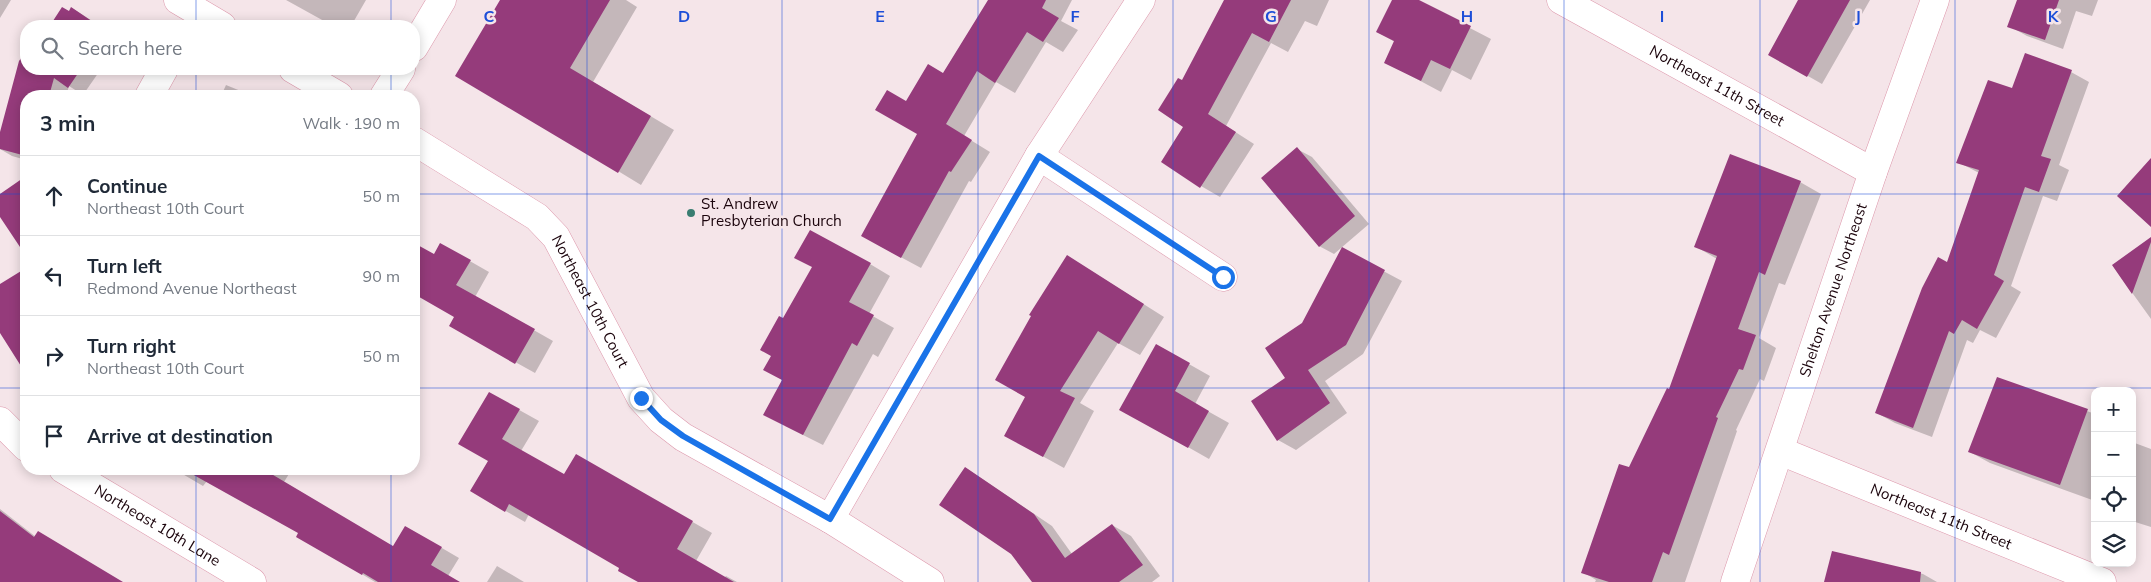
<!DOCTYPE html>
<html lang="en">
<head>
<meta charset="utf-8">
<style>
  :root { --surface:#fff; --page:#f2f2f3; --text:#1f2937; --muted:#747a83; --line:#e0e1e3 }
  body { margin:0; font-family:Mulish,sans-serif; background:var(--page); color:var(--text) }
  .controls { position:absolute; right:15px; bottom:15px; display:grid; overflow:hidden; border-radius:10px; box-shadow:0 2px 12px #0003 }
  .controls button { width:45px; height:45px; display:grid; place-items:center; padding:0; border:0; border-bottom:1px solid var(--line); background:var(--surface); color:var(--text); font:25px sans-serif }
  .stop { position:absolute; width:15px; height:15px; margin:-11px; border:4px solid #1a73e8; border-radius:50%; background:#fff }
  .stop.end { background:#1a73e8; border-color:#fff; box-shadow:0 1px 5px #0008 }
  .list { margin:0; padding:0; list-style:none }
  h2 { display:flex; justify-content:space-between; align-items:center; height:65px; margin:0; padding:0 20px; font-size:21px }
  h2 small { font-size:16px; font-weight:400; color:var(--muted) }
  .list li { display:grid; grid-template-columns:32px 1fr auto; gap:15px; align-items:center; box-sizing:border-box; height:80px; padding:0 20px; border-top:1px solid var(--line) }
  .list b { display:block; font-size:19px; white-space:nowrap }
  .list p { margin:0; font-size:16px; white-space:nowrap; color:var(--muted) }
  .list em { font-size:16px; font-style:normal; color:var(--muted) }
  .icon { flex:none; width:28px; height:28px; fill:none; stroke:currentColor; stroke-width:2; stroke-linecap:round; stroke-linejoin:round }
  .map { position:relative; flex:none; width:2151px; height:582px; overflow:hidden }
  .search { position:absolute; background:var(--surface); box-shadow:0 2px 12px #0003; left:20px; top:20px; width:400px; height:55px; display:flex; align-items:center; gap:12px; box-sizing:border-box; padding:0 18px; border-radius:20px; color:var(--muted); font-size:19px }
  .panel { position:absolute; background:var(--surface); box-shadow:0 2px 12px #0003; left:20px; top:90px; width:400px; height:385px; border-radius:20px }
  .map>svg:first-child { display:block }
  .shadow { fill:#0003 }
  .building { fill:#953b7b }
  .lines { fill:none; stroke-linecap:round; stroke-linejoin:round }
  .minor-casing { stroke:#dd97ab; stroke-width:29 }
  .minor { stroke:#fff; stroke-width:28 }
  .route { stroke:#1a73e8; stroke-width:6 }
  .grid { fill:none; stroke:#1d4ed8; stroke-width:1; stroke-opacity:0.55 }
  .poi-dot { fill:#397d71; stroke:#f5e5e9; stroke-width:2 }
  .labels { text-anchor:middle; stroke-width:5; stroke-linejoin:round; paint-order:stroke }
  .street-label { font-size:15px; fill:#1b040c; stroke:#f5e5e9 }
  .poi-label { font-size:15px; fill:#1b040c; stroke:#f5e5e9; text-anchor:start }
  .grid-label { font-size:16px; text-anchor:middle; font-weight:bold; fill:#1d4ed8; stroke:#f5e5e9; stroke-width:5; stroke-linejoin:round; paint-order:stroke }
</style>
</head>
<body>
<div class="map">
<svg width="2151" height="582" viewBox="0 0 2151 582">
  <rect width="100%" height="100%" fill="#f5e5e9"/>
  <path class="shadow" d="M0,0h11l-11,18z
    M286,0h80l-15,26h-18z
    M502,0h124l11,7 -44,75 81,48 -33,55 -23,-14z
    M989,0h83l-11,21 17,9 -15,22 -17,-10 -31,51 -19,-11 -32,54 26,16 -19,30 -2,-1 -48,87 -39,-21 37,-113 -13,-31 37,-29z
    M1225,0h104l-12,26 -12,-5 -17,31 -17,-9 -45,83 28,18 -34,53 -19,-11 -16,-60 -3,-44z
    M1393,0h23l75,39 -20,41 -19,-10 -11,22 -56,-30 10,-20 -18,-10z
    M1800,0h70l-48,84 -53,-30z
    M2018,0h80l-6,16 -16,-5 -13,38 -36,-13 -18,-10z
    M63,8l6,4 3,-4 28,18h-49z
    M2026,55l45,17 18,10 -30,83 10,5 -12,31 -14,-5 -32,90 10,6 -25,46 -16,-8 -7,13 -6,-3 -35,97 -37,-14 -18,-10 70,-149 32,-91 -21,-11 55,-72z
    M34,69h67l-18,26 -14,-9 -3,10h-40v64l-14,-4 -12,-7v-12l21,-50z
    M226,85l27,11h-32z
    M1297,149l15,8 57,67 -35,30 -15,-8z
    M26,178v75l-26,-39v-19z
    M1800,182l21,12 -36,91 -6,-2 -20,55 17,10 -12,33 -4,-2 -24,51 1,1 -52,151h-90l1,-2 -13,-8 47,-103 40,-79 47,-131 -22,-13z
    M2151,240v79l-38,-53z
    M414,244l20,12 6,-12 49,28 -14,25 78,44 -18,32 -85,-47 5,-10 -41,-23z
    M1342,249l60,32 -39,73 -38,27 22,32 -51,37 -18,-10 9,-62 16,-54z
    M870,264l20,12 -21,38 25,14 -16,29 -5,-3 -50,91 -38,-19 -2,-46 -11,-24 11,-36z
    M1088,269l76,48 -24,38 -22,-12 -38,60 14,8 -30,57 -38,-21 1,-50z
    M14,277l12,7v84l-5,-4 -21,-33v-45z
    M1157,346l53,30 -15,28 34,19 -20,36 -88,-50z
    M1998,378l97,36v87l-105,-38 -20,-11z
    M489,393l50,28 -18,30 43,25 12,-20 136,77 -16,28 28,17 2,-2 11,6h-98l-18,-14 -92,-54 -4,8 -54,-31 18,-31z
    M2132,442l19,7v78l-19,-6z
    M966,468l86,58 20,28 40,-29 19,11 29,40 -8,6h-119z
    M174,469h118l-8,13 110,66 12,-21 53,31 -11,18 10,6h-83l-77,-46 2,-3 -93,-52 -4,5z
    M0,509l36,28 85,45h-114l-7,-4z
    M1833,552l90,22 14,8h-112z
    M497,566l17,10 10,6h-37z"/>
  <path class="building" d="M500,0h110l-40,68 81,48 -33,57 -163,-97z
    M988,0h58l-4,8 17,10 -16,24 -16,-10 -32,51 -18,-12 -31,53 26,16 -21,32 -2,-1 -48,87 -40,-22 56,-102 -42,-24 12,-20 19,11 22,-37 15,9z
    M1224,0h67l-22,42 -17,-9 -44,81 28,18 -36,56 -39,-26 22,-35 -25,-17 20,-32 4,2z
    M1392,0h27l52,26 -21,43 -19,-9 -10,21 -37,-18 10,-22 -18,-9z
    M1798,0h52l-43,77 -39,-22z
    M2017,0h42l-14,40 -38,-13z
    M62,7l7,4 2,-4 28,19h-56l4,-5 4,3z
    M26,51v18h55l-13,19 -14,-10 -5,18h-23v60l-26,-7v-17l19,-71z
    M2025,53l47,17 -31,86 10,3 -12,33 -14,-5 -31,88 10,6 -27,48 -15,-9 -8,14 -5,-3 -36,97 -38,-15 47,-125 16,-31 9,5 32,-92 -23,-7 32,-83 24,8z
    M1297,147l58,69 -36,31 -58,-69z
    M1730,154l71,27 -36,94 -6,-3 -21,57 18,6 -13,35 -4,-1 -23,48 2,1 -49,137 -6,-3 -11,30h-43l-28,-9 38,-109 10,3 38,-79 2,1 48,-133 -23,-9z
    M2151,158v69l-34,-31z
    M26,176v80l-26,-39v-23z
    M810,230l61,33 -22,39 25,13 -17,31 -5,-3 -49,92 -40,-20 19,-35 -19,-10 8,-14 -11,-6 19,-34 4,2 29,-51 -18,-9z
    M2151,237v5l-19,52 -20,-29z
    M414,243l20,11 6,-11 31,17 -15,25 79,44 -20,35 -66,-38 5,-9 -40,-23z
    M1342,247l43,23 -39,75 -38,25 22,33 -53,38 -26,-40 34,-23 -20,-30 37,-25z
    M1067,255l77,49 -25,40 -21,-13 -38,60 15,7 -32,59 -39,-21 21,-39 -30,-17 36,-64 -2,-1z
    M26,268v106l-26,-41v-49z
    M1156,344l34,19 -15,28 34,20 -21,37 -69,-38z
    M1997,377l91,32 -28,76 -92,-33z
    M489,392l31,17 -18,30 62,35 12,-20 117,67 -16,28 57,33h-96l-20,-11 1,-3 -110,-64 -4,8 -35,-21 18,-30 -30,-17z
    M965,467l69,47 31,44 47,-34 31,41 -24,17h-87l-21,-28 -72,-49z
    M183,469h80l130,77 12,-20 37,21 -11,18 29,17h-82l-15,-9 -1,2 -66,-38 2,-4z
    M0,511l34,26 4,-6 85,51h-123z
    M1832,551l89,21 -1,10h-96z"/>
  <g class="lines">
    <defs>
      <g id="minor">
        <path d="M178,0l44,26"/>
        <path id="s1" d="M1561,0l312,172"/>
        <path d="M414,47l28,-47"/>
        <path d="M293,69l46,27"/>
        <path d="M149,96l15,-27"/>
        <path d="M384,96l17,-27"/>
        <path id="s2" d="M414,141l123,76 19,20 85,161 20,22 22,17 147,82"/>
        <path d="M1039,156l184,121"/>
        <path d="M0,421l26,26"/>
        <path id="s3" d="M1780,451l322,131"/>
        <path id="s4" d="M63,469l189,113"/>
        <path d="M930,582l-100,-63 209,-363 102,-156"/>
        <path id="s5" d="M1735,582l138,-410 62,-172"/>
      </g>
    </defs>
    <use href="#minor" class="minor-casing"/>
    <use href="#minor" class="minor"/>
  </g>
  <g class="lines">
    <path class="route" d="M641,398l20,22 22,16 147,83 209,-363 184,121"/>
  </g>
  <path class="grid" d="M196,0v26M391,0v26M587,0v582M782,0v582M978,0v582M1173,0v582M1369,0v582M1564,0v582M1760,0v582M1955,0v582M196,69v27M391,69v27M0,194h26M414,194h1737M0,388h26M414,388h1737M196,469v113M391,469v113"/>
  <circle class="poi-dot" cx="691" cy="213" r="5"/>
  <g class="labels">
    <g class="street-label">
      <text dy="5" stroke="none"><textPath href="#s1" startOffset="178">Northeast 11th Street</textPath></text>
      <text dy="5" stroke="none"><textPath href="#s5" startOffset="308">Shelton Avenue Northeast</textPath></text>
      <text dy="5" stroke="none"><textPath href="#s2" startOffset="245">Northeast 10th Court</textPath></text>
      <text dy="5" stroke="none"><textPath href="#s3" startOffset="174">Northeast 11th Street</textPath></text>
      <text dy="5" stroke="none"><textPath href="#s4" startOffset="110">Northeast 10th Lane</textPath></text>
    </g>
    <g class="poi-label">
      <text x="701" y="209">St. Andrew<tspan x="701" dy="17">Presbyterian Church</tspan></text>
    </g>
  </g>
  <g class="grid-label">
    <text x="489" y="22">C</text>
    <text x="684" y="22">D</text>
    <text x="880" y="22">E</text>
    <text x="1075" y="22">F</text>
    <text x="1271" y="22">G</text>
    <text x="1467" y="22">H</text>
    <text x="1662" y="22">I</text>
    <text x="1858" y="22">J</text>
    <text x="2053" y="22">K</text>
  </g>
</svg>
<div class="controls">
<button>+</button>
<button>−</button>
<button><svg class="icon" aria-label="locate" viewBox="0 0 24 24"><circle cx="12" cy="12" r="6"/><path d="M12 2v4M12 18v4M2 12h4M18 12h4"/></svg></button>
<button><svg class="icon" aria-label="layers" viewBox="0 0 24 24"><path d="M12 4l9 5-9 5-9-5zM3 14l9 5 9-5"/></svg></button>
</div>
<div class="stop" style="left:1223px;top:277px"></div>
<div class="stop end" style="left:641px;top:398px"></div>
<div class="search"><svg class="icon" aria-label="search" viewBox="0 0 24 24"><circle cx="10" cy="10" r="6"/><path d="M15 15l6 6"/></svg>Search here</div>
<section class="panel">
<h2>3 min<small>Walk · 190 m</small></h2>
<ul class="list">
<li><svg class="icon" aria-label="ahead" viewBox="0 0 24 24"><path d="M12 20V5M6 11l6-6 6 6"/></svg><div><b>Continue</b><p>Northeast 10th Court</p></div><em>50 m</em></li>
<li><svg class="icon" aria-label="left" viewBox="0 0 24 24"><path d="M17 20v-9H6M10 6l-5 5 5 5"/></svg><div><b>Turn left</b><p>Redmond Avenue Northeast</p></div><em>90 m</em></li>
<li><svg class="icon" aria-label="right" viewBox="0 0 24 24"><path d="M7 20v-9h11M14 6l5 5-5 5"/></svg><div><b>Turn right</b><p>Northeast 10th Court</p></div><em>50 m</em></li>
<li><svg class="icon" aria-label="arrive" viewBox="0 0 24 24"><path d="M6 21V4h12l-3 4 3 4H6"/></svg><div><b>Arrive at destination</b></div></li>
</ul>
</section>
</div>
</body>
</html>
